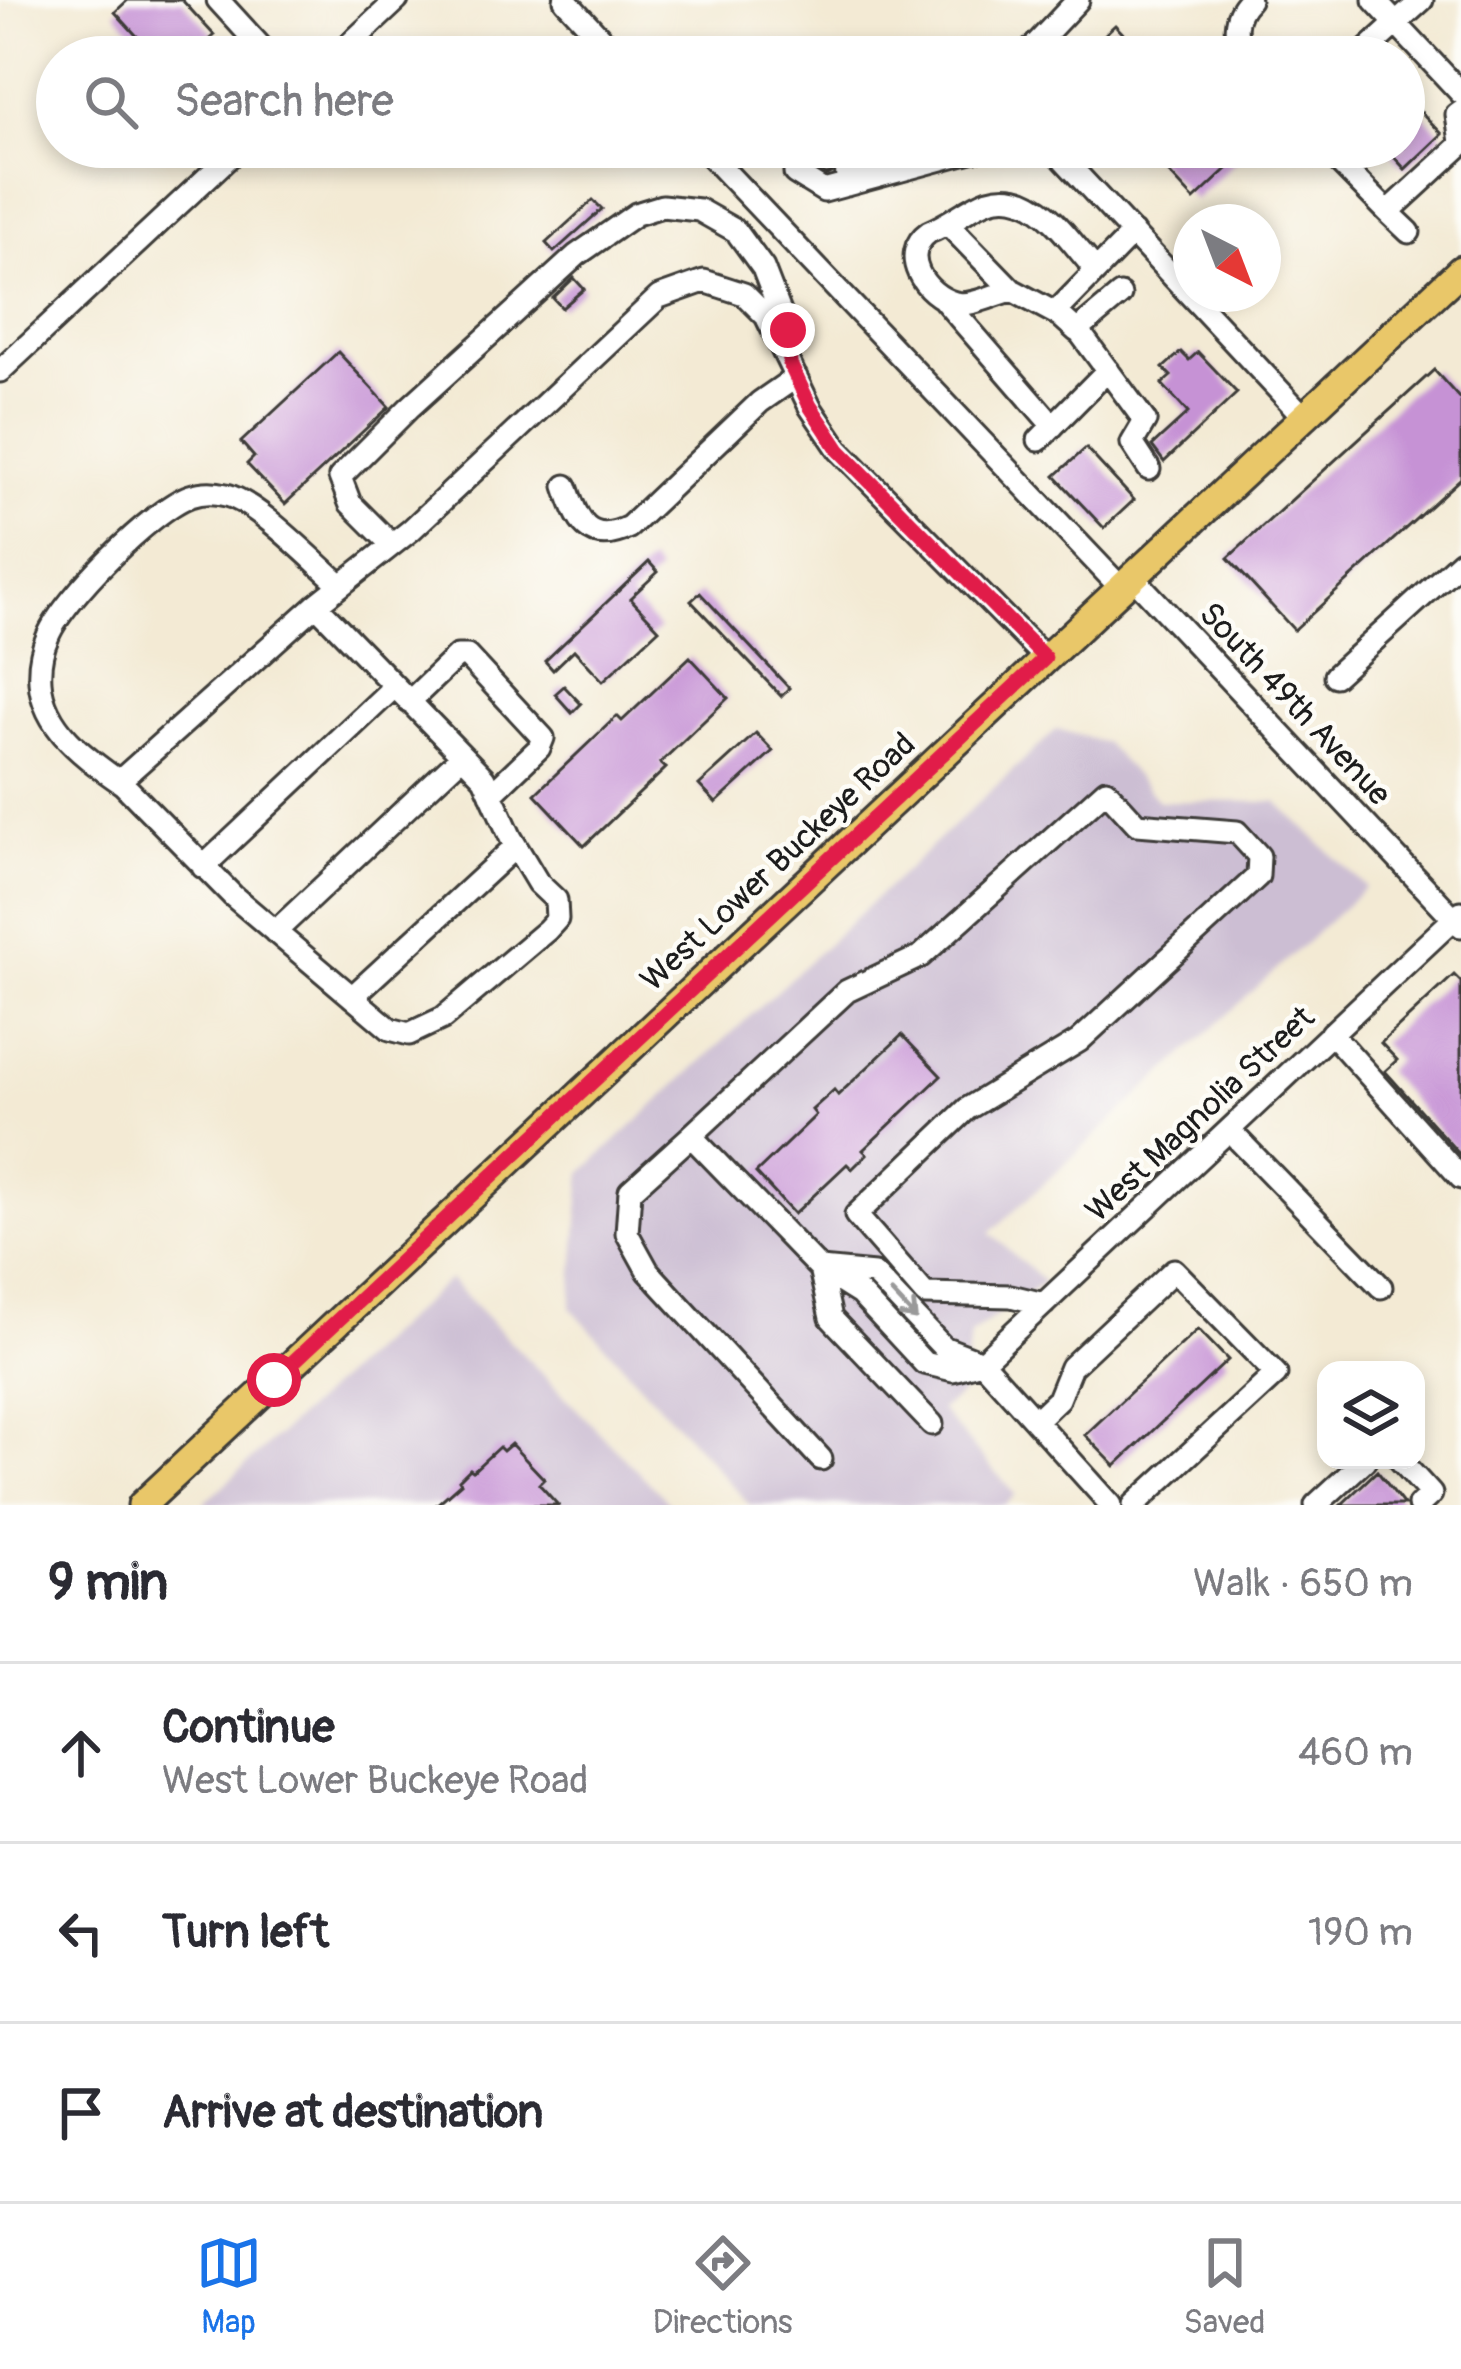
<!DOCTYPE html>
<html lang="en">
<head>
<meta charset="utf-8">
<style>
  :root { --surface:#fff; --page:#f2f2f3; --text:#2b2b33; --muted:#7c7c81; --line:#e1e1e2; --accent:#1a73e8 }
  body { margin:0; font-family:Pangolin,sans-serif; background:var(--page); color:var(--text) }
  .controls { position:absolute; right:36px; bottom:36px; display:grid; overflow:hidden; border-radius:24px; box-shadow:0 6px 18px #0003 }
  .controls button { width:108px; height:108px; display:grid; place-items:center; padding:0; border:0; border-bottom:3px solid var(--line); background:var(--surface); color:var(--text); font:60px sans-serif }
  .compass { position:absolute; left:1173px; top:204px; width:108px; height:108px; border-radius:50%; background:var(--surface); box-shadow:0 6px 18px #0003; rotate:138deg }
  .stop { position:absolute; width:36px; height:36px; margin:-27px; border:9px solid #e11d48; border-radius:50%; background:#fff }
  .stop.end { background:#e11d48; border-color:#fff; box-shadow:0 3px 12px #0008 }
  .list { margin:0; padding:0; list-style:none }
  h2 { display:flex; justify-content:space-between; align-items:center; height:156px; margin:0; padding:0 48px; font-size:51px }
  h2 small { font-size:39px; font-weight:400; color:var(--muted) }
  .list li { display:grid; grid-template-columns:78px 1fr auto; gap:36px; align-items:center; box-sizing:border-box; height:180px; padding:0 48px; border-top:3px solid var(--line) }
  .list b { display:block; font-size:45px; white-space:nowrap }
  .list p { margin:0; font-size:39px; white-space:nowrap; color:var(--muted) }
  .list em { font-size:39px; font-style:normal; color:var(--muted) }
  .icon { flex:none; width:66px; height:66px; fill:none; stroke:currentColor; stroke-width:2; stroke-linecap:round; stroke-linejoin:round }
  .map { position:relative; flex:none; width:1461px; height:1505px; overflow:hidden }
  .search { position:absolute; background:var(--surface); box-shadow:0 6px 18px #0003; left:36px; right:36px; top:36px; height:132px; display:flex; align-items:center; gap:30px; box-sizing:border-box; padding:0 42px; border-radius:66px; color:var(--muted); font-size:45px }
  .sheet { height:696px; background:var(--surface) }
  nav { display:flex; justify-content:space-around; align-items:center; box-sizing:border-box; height:168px; border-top:3px solid var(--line); background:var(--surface); font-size:33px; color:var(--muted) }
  nav a { display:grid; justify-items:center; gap:6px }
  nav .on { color:var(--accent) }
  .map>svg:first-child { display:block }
  .industrial { fill:#ccbed3 }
  .building { fill:#c692d5 }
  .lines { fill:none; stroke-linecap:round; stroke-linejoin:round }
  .minor-casing { stroke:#3c3b38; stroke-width:27 }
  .major-casing { stroke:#3c3b38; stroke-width:33 }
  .minor { stroke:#fff; stroke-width:21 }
  .major { stroke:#e9c769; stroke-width:27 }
  .oneway { stroke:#999 }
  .route { stroke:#e11d48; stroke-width:15 }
  .labels { text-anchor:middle; stroke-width:9; stroke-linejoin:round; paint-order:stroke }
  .street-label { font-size:33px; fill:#1c1c1c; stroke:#fdfcf7 }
</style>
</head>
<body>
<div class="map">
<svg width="1461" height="1505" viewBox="0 0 1461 1505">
  <rect width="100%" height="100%" fill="#fdfcf7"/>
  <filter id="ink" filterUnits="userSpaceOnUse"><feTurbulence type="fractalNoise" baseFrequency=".00833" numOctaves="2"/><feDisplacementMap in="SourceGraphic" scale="24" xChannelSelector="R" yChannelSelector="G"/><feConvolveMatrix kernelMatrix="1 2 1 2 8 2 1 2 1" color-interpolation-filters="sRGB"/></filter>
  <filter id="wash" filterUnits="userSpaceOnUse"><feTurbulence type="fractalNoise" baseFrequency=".004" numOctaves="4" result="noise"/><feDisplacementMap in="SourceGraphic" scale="48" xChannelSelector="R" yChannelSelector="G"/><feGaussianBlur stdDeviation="2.7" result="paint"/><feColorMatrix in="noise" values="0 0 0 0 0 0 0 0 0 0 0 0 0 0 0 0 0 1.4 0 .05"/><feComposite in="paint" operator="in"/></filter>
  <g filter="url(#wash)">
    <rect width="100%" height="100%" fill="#f3ead4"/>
    <path class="industrial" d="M1057,729l48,14 54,58 118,1 89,85 -376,346 54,49 -74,53 -7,58 -23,17 76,85 -11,10h-255l-179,-197 11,-135z
      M449,1279l222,226h-469z"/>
    <g id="blocks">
      <path class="building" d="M128,0h54l32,35 -24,22h-34l-41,-45z
        M1115,25l30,32h-65z
        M1404,94l38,40 -37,35 -20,-22h19z
        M814,147h17l1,26 -6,2 -12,-8z
        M1145,147h84l10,11 -45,42z
        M593,200l9,9 -48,43 -8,-9z
        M574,278l10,11 -22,19 -9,-10z
        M338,352l51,55 -104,97 -38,-40 7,-7 -13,-15z
        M1181,352l8,8 9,-8 39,41 -73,69 -12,-16 36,-33 -26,-29 9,-8 -8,-8z
        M1434,370l27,30v78l-167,152 -66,-72z
        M1086,448l48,52 -30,28 -49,-52z
        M649,562l9,10 -28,26 29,31 -56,52 -29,-31 -21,20 -8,-9z
        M700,593l89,95 -8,8 -90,-95z
        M690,657l38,41 -68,65 6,5 -82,78 -49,-52 82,-78 5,5z
        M564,686l17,18 -9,9 -17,-19z
        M756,733l17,18 -57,52 -17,-18z
        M1454,975l7,7v174l-76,-85 12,-11 -16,-17z
        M902,1035l39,41 -78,74 4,4 -15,15 -5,-5 -53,50 -38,-41 60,-58 -4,-5 22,-20 4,5z
        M1198,1329l30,31 -113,106 -30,-31z
        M511,1444l33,35 -5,5 19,21h-122l25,-22 -2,-3 11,-11 3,2 26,-24 4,4z
        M1377,1471l27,34h-63z"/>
    </g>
  </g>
  <g filter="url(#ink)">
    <use href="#blocks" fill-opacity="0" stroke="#3c3b38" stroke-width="3"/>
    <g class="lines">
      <defs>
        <path id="minor" d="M218,0l52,57
          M565,0l53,57
          M1374,0l87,93
          M336,57l61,-57
          M1024,57l54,-57
          M1243,57c-9,-21 -11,-40 6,-57
          M1359,57l63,-57
          M1461,112l-4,3 4,27
          M702,147l419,441
          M795,147v26l29,18 162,-44
          M846,147l1,38
          M1052,147l252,270
          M1324,147l64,65
          M948,224l64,66
          M1409,232l-21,-20 73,-67
          M1120,295l-43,36 -21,-19 77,-79
          M944,300l109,126
          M1057,314l-45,-24c-17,4 -40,17 -57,13 -31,-8 -57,-49 -26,-71 21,-8 40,-25 60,-32 48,-15 79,40 107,70
          M1078,330l67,91 -13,22 17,26
          M0,371l240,-224
          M1039,440l69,-70
          M566,486c11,34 22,61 63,41l131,-125 36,-25
          M392,545l-42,-42 -10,-26 69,-69 168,-153 59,-41 26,-8 37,4 37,21 27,37 24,62 2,16
          M1133,577l328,349
          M316,605l-190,170 -3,9 110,112 157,133 19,5 34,-16 104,-88 10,-11 -1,-19 -18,-17 -27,-45 -27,-60 -168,-173 95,-75 248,-233 45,-16 40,13 22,22 44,91 29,43 206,208
          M1335,676l126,-115
          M409,702l48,-46h10l76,82 -4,10 -48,46
          M123,784c-36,-25 -80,-55 -83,-103 -1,-15 2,-32 8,-45 15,-37 105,-127 142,-140 12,-4 25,-4 36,-1 31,7 89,68 115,90
          M203,867l191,-180
          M275,932l187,-176
          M352,997l164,-151
          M1331,1033l130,145
          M1229,1130l152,157
          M691,1136l-61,55 -3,42 21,38 173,188
          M1044,1304l-33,-8 -86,-2 -69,-79 111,-106 112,-68 179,-165 1,-20 -22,-24 -100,-8 -31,-34 -185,166 -74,35 -156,145 129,133 40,25 64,69 29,7 29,-8 479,-450
          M1035,1421l23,-22 13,-32 103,-97 102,104 -142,131
          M932,1424l-101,-106 -11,-49 54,5 69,73 39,15 129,143
          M1400,1460l31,34 -12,11
          M1316,1505l49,-45"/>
        <path id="major" d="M142,1505l1319,-1235"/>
      </defs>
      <use href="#minor" class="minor-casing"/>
      <use href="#major" class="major-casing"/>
      <use href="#minor" class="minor"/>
      <use href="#major" class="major"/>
    </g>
    <defs><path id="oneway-shaft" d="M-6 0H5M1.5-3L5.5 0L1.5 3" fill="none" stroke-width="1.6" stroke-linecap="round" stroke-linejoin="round" transform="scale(3)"/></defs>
    <use class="oneway" href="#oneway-shaft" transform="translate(904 1306) rotate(47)"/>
  </g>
  <g class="lines" filter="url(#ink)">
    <path class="route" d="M274,1380l771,-722 -206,-208 -29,-44 -20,-42 -2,-34"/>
  </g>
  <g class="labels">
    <g class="street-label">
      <text transform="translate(1296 703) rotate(47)" y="12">South 49th Avenue</text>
      <text transform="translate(777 861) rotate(-43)" y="12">West Lower Buckeye Road</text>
      <text transform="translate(1199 1113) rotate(-43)" y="12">West Magnolia Street</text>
    </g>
  </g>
</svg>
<div class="controls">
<button><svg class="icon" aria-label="layers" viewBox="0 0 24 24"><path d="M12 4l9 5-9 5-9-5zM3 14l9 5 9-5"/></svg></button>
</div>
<svg class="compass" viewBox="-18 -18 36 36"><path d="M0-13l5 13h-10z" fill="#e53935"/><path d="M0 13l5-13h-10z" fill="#7c7c81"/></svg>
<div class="stop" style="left:274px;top:1380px"></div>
<div class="stop end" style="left:788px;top:330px"></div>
<div class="search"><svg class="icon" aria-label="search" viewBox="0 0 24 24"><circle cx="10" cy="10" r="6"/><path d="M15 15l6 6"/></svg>Search here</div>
</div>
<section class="sheet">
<h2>9 min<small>Walk · 650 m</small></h2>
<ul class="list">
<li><svg class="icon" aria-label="ahead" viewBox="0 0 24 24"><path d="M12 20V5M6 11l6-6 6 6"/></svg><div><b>Continue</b><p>West Lower Buckeye Road</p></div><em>460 m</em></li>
<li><svg class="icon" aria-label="left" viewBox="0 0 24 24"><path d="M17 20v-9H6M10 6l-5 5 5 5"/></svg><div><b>Turn left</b></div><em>190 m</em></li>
<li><svg class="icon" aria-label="arrive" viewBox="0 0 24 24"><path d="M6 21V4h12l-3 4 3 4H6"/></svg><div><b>Arrive at destination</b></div></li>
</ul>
</section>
<nav>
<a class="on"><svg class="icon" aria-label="map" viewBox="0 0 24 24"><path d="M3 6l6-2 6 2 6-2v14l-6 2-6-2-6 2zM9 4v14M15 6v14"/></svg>Map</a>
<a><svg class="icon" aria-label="directions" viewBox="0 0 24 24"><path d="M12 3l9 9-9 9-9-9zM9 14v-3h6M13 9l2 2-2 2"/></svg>Directions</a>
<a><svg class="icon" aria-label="saved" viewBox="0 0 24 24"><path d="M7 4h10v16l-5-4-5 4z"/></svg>Saved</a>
</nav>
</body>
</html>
